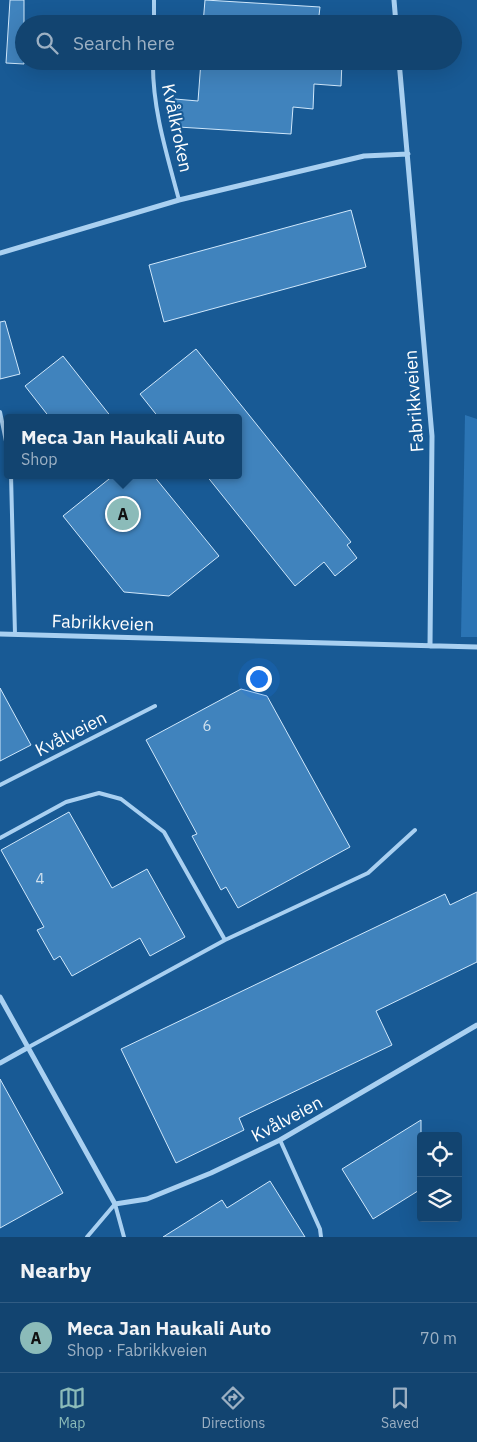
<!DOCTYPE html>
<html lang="en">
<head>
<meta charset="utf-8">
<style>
  :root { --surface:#124470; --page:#1f4e78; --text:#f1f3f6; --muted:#9cb0c3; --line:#315c83; --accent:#8bbbb9 }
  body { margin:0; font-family:"IBM Plex Sans",sans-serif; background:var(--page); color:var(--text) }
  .controls { position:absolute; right:15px; bottom:15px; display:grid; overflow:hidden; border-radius:5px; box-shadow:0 5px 20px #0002 }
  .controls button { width:45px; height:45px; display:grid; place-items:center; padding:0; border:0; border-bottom:1px solid var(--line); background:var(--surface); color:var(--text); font:25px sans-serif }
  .you { position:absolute; left:258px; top:678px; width:18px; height:18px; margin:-12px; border:4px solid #fff; border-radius:50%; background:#1a73e8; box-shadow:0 0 0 8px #1a73e833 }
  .badge { display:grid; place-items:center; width:32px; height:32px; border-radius:50%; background:var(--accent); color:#111; font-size:16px; font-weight:700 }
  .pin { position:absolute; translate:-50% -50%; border:2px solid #fff; box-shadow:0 1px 5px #0006 }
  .popup { position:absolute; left:4px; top:414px; width:238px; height:65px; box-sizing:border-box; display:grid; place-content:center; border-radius:5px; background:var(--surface); filter:drop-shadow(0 1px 4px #0005); font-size:16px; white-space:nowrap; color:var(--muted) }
  .popup b { font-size:19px; color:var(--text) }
  .popup::after { content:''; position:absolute; left:50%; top:100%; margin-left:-10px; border:10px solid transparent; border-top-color:var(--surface) }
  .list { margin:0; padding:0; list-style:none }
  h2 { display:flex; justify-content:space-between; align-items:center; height:65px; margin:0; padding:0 20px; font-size:21px }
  h2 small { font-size:16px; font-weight:400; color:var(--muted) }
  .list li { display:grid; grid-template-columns:32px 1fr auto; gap:15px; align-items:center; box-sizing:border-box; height:70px; padding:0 20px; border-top:1px solid var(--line) }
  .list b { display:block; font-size:19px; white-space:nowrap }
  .list p { margin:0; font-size:16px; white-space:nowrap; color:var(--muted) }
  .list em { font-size:16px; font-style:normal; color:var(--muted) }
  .icon { flex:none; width:28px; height:28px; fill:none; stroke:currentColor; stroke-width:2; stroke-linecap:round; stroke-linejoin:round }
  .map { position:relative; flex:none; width:477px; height:1237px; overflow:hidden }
  .search { position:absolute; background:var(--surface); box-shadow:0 5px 20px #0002; left:15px; right:15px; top:15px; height:55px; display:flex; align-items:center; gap:12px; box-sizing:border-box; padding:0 18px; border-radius:28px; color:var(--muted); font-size:19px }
  .sheet { height:135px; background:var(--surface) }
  nav { display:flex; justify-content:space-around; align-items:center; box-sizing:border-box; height:70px; border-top:1px solid var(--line); background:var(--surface); font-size:14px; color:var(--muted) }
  nav a { display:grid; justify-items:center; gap:2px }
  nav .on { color:var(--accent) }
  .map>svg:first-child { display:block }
  .green { fill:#2b74b4 }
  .building { fill:#4083bd; stroke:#d0e8fc }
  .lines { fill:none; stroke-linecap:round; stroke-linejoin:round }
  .service { stroke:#a9d0f1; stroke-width:4 }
  .minor { stroke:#a9d0f1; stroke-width:5 }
  .labels { text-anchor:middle; stroke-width:4; stroke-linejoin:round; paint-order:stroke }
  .number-label { font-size:15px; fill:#cfe0ee }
  .street-label { font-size:18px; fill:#fff; stroke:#185a95 }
</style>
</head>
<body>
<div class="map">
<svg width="477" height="1237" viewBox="0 0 477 1237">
  <rect width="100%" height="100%" fill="#185a95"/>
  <path class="green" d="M465,415l12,4v218h-16z"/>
  <path class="building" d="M10,0h14v64l-18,-1z
    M205,0l115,7 -2,17h-115z
    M201,61h141l-1,25 -27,-2 -1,25 -20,-2 -2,27 -113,-7 -3,-28 23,2z
    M351,210l15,57 -202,55 -15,-57z
    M5,321l15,53 -20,5v-57z
    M196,349l155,193 -4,3 10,13 -22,18 -11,-14 -29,24 -89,-111h32v-57h-79l-19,-24z
    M63,356l49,62h-62l-25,-32z
    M114,475h39l66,81 -50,40 -45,-4 -61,-76z
    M0,688l31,57 -31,16z
    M241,689l26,7 83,151 -112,61 -12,-21 -5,3 -29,-54 5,-2 -51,-94z
    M69,812l43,76 35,-19 38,68 -35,19 -10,-18 -68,38 -12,-20 -6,4 -17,-30 7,-3 -43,-77z
    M477,892v70l-101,49 16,34 -153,73 5,12 -68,33 -55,-114 324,-155 5,11z
    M0,1079l63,114 -63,35z
    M421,1120v69l-48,30 -31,-50z
    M270,1181l35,56h-142l59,-37 5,8z"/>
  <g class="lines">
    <path class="service" d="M154,24v-24
      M153,61c-1,47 14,94 26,139
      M0,412l8,39
      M11,475l4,159
      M0,785l155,-79
      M0,838l66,-36 33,-9 22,6 43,33 61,108
      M27,1048l198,-108 143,-67 47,-43
      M280,1140l40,89 1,8
      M115,1204l9,33
      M87,1237l28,-33"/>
    <path class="minor" d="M394,0l2,24
      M399,61l33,375 -2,210
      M0,253l179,-53 185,-44 44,-2
      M0,634l477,13
      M0,997l115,207 32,-5 64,-26 69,-33 197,-115
      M0,1063l27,-15"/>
  </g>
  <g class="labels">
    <g class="number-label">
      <text x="207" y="731">6</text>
      <text x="40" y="884">4</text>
    </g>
    <g class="street-label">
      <text transform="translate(177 128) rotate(78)" y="6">Kvålkroken</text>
      <text transform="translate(414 401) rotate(-94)" y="6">Fabrikkveien</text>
      <text transform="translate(103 623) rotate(2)" y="6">Fabrikkveien</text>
      <text transform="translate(71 734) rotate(-27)" y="6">Kvålveien</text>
      <text transform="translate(287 1119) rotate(-28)" y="6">Kvålveien</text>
    </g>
  </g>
</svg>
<div class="controls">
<button><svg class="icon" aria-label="locate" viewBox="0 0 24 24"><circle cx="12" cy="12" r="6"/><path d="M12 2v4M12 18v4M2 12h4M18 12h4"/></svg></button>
<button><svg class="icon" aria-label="layers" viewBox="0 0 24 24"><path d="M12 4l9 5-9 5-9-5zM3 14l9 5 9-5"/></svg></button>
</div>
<div class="you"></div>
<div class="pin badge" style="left:123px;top:514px">A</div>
<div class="popup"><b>Meca Jan Haukali Auto</b>Shop</div>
<div class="search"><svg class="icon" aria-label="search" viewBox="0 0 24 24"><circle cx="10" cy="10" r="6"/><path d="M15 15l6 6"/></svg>Search here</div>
</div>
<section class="sheet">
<h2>Nearby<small></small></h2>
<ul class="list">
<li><span class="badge">A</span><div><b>Meca Jan Haukali Auto</b><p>Shop · Fabrikkveien</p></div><em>70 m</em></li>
</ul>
</section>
<nav>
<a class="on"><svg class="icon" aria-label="map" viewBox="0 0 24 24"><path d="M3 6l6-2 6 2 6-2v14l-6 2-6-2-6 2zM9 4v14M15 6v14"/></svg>Map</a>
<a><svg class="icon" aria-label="directions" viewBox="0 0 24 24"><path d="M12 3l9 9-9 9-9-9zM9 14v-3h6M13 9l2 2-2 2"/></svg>Directions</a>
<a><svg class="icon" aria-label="saved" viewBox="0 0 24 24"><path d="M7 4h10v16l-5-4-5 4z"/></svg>Saved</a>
</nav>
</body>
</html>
